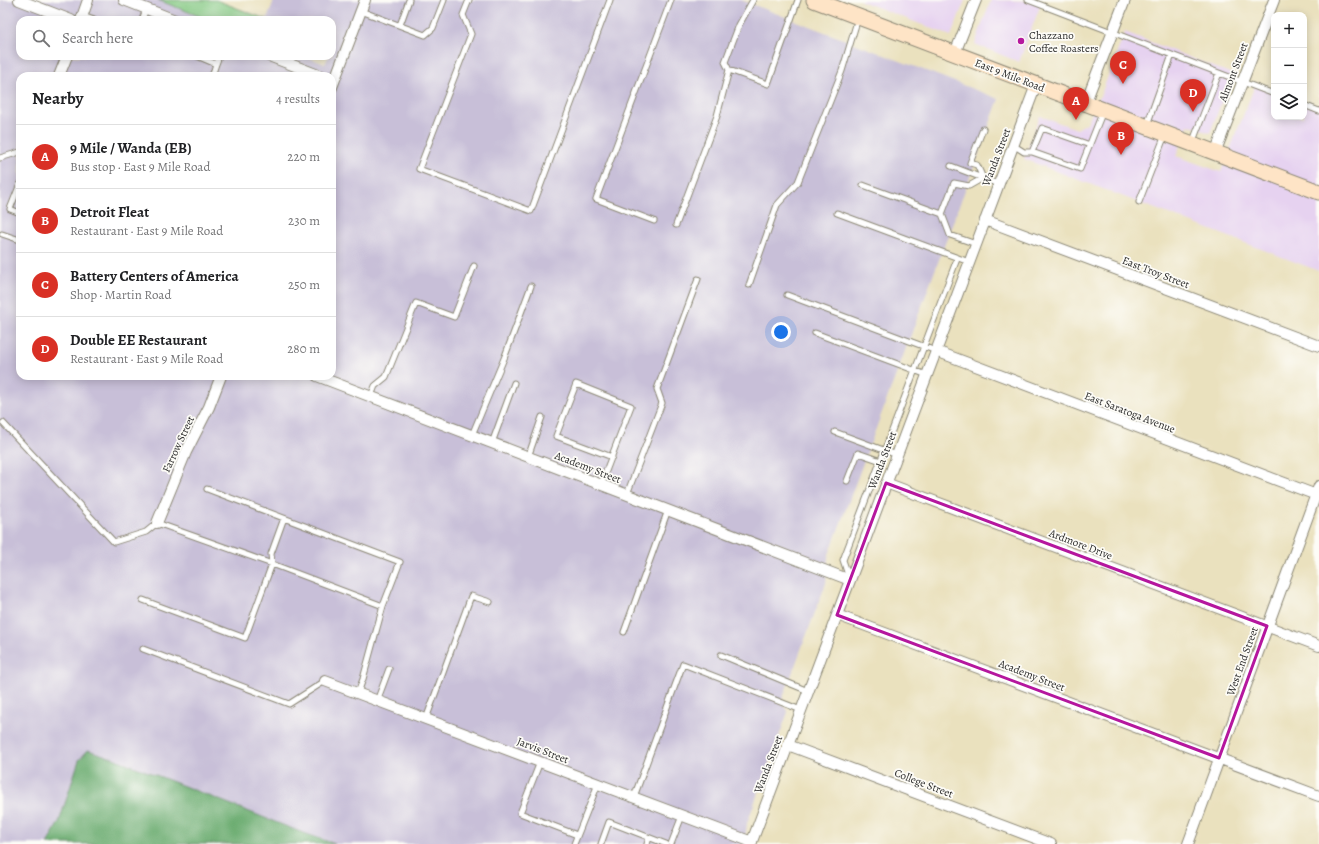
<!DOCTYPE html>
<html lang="en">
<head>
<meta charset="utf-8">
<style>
  :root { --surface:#fff; --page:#f6f6f6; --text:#202124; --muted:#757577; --line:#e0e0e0; --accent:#d93025 }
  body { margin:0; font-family:Alegreya,serif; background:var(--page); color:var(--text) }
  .controls { position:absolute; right:12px; top:12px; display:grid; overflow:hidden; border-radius:8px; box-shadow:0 2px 10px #0003 }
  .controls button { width:36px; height:36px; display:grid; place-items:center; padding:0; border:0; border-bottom:1px solid var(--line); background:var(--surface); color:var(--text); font:20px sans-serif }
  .you { position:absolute; left:781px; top:332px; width:14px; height:14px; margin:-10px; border:3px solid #fff; border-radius:50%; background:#1a73e8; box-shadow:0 0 0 6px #1a73e833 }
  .badge { display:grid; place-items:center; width:26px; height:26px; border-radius:50%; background:var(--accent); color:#fff; font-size:13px; font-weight:700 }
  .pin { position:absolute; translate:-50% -33px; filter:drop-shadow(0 1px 2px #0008) }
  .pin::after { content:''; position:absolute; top:21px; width:14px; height:12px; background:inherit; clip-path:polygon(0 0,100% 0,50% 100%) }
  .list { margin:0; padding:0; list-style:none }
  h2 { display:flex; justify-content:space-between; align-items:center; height:52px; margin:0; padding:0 16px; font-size:17px }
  h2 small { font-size:13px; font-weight:400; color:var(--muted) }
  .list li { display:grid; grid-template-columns:26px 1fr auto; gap:12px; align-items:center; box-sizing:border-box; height:64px; padding:0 16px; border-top:1px solid var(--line) }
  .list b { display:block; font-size:15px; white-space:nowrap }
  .list p { margin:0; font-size:13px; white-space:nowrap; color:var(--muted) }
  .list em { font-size:13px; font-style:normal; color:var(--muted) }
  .icon { flex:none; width:22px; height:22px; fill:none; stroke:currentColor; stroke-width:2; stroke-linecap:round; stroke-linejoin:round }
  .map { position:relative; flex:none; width:1319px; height:844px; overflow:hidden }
  .search { position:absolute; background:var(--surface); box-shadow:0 2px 10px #0003; left:16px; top:16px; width:320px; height:44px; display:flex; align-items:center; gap:10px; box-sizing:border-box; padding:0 14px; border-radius:12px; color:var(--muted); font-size:15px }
  .panel { position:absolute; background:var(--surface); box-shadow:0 2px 10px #0003; left:16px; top:72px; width:320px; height:308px; border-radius:12px }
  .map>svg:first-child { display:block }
  .built { fill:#e6d2f0 }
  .industrial { fill:#c8bfd8; fill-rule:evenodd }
  .green { fill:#83c882; stroke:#577a56 }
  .forest { fill:#6aac70; stroke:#4a6c4e }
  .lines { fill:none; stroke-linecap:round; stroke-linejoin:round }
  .lane-casing { stroke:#8a8674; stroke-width:7 }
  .street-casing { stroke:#8a8674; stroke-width:12 }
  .secondary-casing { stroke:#8a8674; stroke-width:17 }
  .lane { stroke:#fff; stroke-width:5 }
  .street { stroke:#fff; stroke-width:10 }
  .secondary { stroke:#fee4c6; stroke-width:15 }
  .marked { fill:none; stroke:#b5179e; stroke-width:3; stroke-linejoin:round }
  .poi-dot { fill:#b5179e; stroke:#fdfcf7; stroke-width:1.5 }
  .labels { text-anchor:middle; stroke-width:3.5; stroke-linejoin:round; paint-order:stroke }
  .poi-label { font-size:11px; fill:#2b2b2b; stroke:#fdfcf7; text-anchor:start }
  .street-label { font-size:11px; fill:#2b2b2b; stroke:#fdfcf7 }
</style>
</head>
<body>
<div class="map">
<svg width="1319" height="844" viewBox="0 0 1319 844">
  <rect width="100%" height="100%" fill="#fdfcf7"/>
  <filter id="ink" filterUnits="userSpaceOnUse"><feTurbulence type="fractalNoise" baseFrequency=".025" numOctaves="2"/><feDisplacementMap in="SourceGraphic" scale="8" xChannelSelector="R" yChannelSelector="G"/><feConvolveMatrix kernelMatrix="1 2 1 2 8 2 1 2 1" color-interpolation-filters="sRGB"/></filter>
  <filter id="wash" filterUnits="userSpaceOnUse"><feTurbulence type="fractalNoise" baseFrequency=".012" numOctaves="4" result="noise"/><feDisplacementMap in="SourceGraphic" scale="16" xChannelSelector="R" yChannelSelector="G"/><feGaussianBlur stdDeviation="0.9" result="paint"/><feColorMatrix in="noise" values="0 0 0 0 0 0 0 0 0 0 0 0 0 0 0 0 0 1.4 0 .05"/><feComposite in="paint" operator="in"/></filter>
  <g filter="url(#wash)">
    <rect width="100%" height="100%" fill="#eae1be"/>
    <path class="built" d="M859,0h106l-14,36z
      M991,0l51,1 -23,61 -44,-18z
      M1125,32l107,42 -22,59 -22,-8 -12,31 45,16 35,-89 18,7v27h30v-16l15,6v164l-295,-112 16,-43 37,13 10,-6 15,-31z"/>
    <path class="industrial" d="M0,0h158l51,20h-189v36h284l21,8 4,-8h3l1,-11h-1v-25h-64l-1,-1 7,-19h467l258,99 -171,458 -2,26 -45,120 7,9 -41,111 -2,16 -2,5h-743zM20,76h312v300h-312z"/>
    <path class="green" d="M158,0h58l52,20h-59z"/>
    <path class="forest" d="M88,750l25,8 185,73 37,13h-288l12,-22 20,-62z"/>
  </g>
  <g filter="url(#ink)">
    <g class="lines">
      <defs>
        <path id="lane" d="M469,0l-6,15 8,19 -52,135 112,42 79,-211
          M1028,0l246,94
          M361,11l64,24 8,-7 11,-28
          M83,16l11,4
          M142,20l4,-11
          M400,25l9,-25
          M197,56l19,8 -4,12
          M216,64l3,-8
          M729,70l39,14 30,-84
          M1304,105l15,6
          M1147,125l25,-70
          M1193,141l26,-68
          M1013,145l11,7h8l48,17 23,-58
          M1032,152l10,-24 48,17
          M0,158l20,-6
          M951,166l47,18
          M20,184l-10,25 10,4
          M863,185l79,29 8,21 26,9
          M1139,202l26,-67
          M837,213l132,49
          M942,214l12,-31 15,3 14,-8 -6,-13 -7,-2 13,-34
          M654,221l-58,-22 75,-199
          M676,225l41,-109 12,-46 -4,-8 14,-37 14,-25
          M2,234l18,6
          M749,285l28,-80 21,-23 44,-111 16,-53
          M787,295l149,56
          M815,333l112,42
          M371,396l4,-10 11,-9 30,-74 38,14 20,-51
          M3,423l111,119 32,-10 11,-9 115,41 111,42
          M835,432l62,23
          M472,435l33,-79 26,-70
          M492,443l22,-60
          M528,457l14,-40
          M847,481l11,-28 23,8
          M601,484l30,-78 -55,-22 -20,52 56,21
          M207,489l193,73 -17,44 -20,73 -5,14
          M627,494l35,-91 -5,-14 41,-110
          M849,578l-6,-18 114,-301
          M143,600l102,38 27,-74 -1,-10 13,-36
          M624,632l44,-122
          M143,649l146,55 36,-23
          M721,655l87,36
          M377,701l12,-32
          M426,719l45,-123 19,6
          M540,762l-20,51 57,22
          M634,797l49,-133 118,46
          M574,844l24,-60
          M601,844l8,-22 57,22
          M647,844l2,-6
          M671,844l11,-28"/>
        <path id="street" d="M19,0l52,20
          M124,0l51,20
          M81,20l7,-20
          M955,53l21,-53
          M269,56l52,20
          M59,76l8,-20
          M332,87l33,-87
          M1085,104l40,-104
          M1215,153l59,-153
          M985,220l334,126
          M936,351l383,145
          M317,376l533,204
          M886,483l433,163
          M157,523l29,-71 23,-45 12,-31
          M837,615l482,181
          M325,681l427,161
          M788,745l263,99
          M751,844l285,-759
          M1188,844l131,-358"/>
        <path id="secondary" d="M814,0l505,192"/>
      </defs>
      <use href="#lane" class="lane-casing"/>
      <use href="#street" class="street-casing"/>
      <use href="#secondary" class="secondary-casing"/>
      <use href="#lane" class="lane"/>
      <use href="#street" class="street"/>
      <use href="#secondary" class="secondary"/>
    </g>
  </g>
  <path class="marked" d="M886,483l381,143 -48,132 -382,-143z"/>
  <circle class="poi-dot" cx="1021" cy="41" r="4"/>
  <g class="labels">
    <g class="poi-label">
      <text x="1029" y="39">Chazzano<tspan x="1029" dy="13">Coffee Roasters</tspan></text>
    </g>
    <g class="street-label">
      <text transform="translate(1233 72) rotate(-69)" y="4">Almont Street</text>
      <text transform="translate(1010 75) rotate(21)" y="4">East 9 Mile Road</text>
      <text transform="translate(996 157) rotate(-69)" y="4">Wanda Street</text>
      <text transform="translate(1156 272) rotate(21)" y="4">East Troy Street</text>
      <text transform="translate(1130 412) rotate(21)" y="4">East Saratoga Avenue</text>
      <text transform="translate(178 444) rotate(-65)" y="4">Farrow Street</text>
      <text transform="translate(882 460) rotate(-69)" y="4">Wanda Street</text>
      <text transform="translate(588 467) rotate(21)" y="4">Academy Street</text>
      <text transform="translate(1081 544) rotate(21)" y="4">Ardmore Drive</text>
      <text transform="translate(1242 661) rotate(-70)" y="4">West End Street</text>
      <text transform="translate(1032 675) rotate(21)" y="4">Academy Street</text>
      <text transform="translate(543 750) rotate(21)" y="4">Jarvis Street</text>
      <text transform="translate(768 764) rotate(-69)" y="4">Wanda Street</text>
      <text transform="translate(924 783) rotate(21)" y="4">College Street</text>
    </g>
  </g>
</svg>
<div class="controls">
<button>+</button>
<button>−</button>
<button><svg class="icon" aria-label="layers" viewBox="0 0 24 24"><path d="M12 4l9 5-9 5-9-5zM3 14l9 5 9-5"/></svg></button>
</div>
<div class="you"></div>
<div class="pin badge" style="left:1076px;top:120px">A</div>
<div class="pin badge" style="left:1121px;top:155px">B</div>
<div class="pin badge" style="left:1123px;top:84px">C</div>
<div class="pin badge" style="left:1193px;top:112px">D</div>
<div class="search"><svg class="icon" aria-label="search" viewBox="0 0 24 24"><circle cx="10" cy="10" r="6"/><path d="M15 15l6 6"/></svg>Search here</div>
<section class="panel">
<h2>Nearby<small>4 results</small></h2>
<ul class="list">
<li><span class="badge">A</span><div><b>9 Mile / Wanda (EB)</b><p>Bus stop · East 9 Mile Road</p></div><em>220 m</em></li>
<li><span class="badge">B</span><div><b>Detroit Fleat</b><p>Restaurant · East 9 Mile Road</p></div><em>230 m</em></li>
<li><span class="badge">C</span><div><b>Battery Centers of America</b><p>Shop · Martin Road</p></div><em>250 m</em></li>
<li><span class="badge">D</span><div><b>Double EE Restaurant</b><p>Restaurant · East 9 Mile Road</p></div><em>280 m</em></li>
</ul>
</section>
</div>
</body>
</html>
